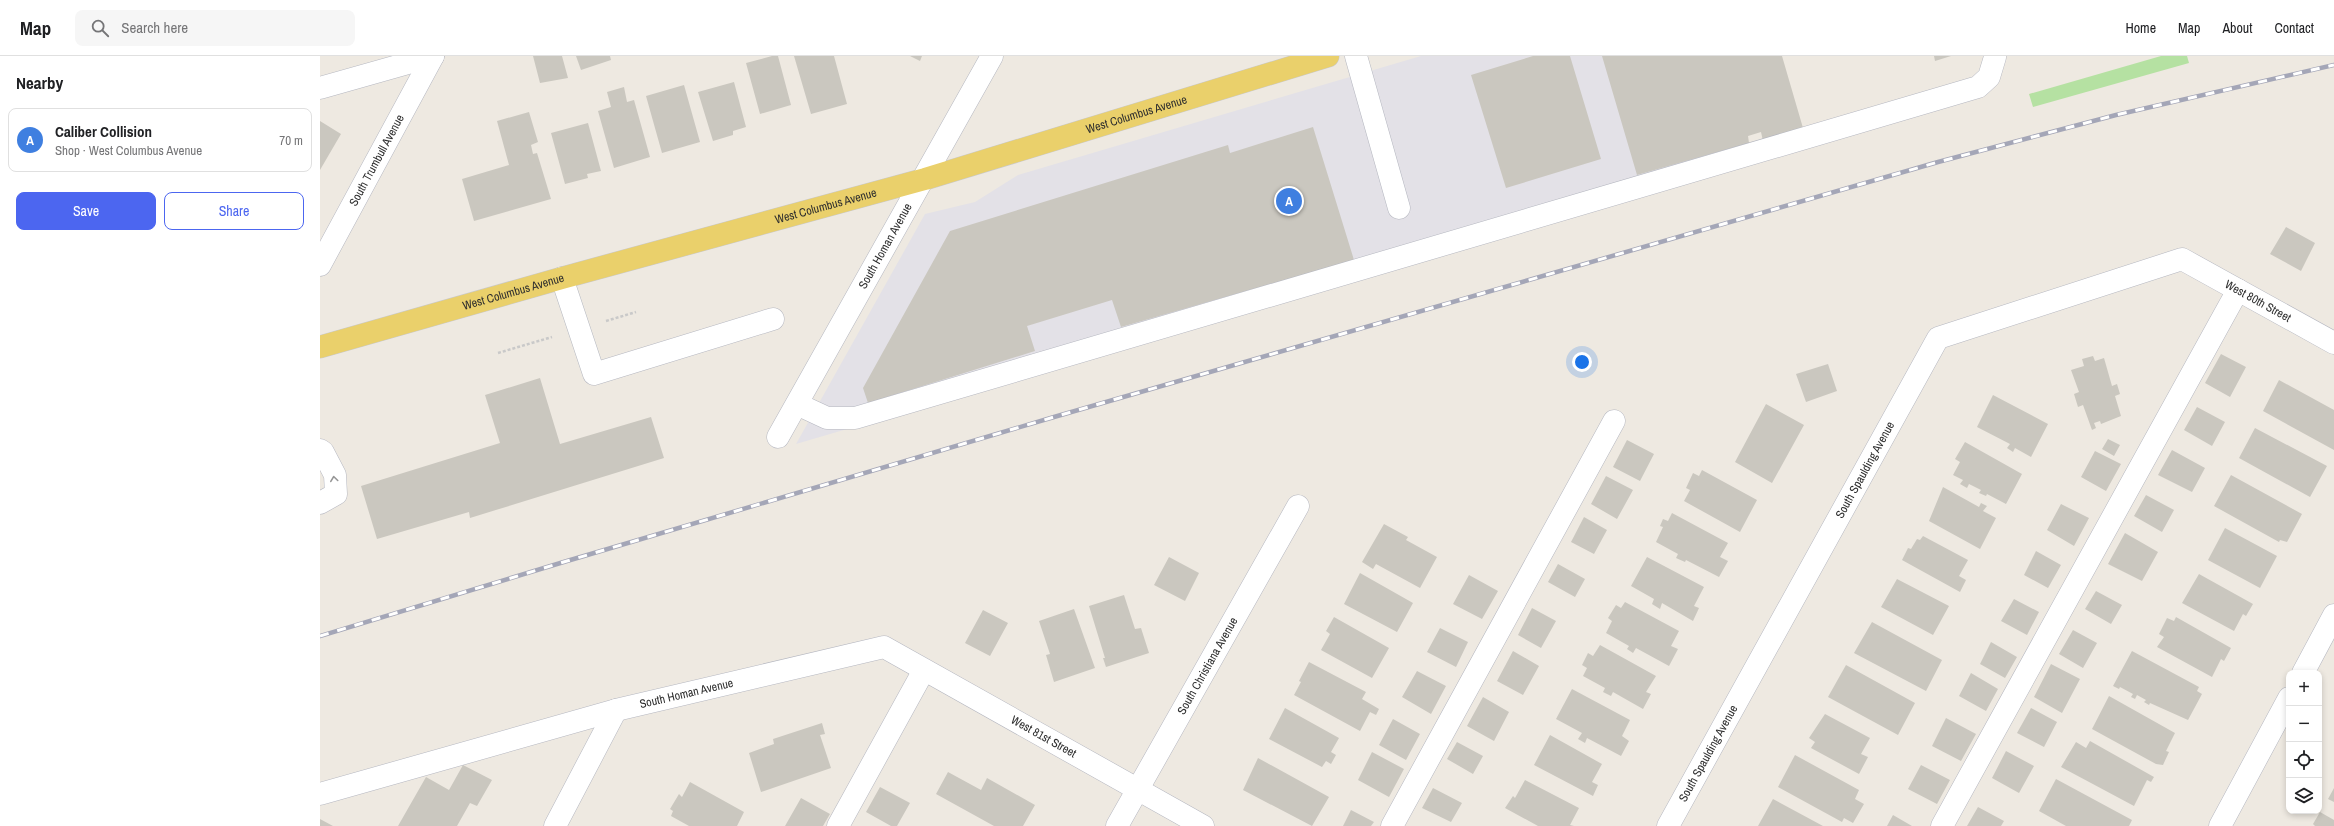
<!DOCTYPE html>
<html lang="en">
<head>
<meta charset="utf-8">
<style>
  :root { --surface:#fff; --page:#f6f6f6; --text:#202124; --muted:#757577; --line:#e0e0e0; --accent:#4c66f0 }
  body { margin:0; font-family:"Archivo Narrow",sans-serif; background:var(--page); color:var(--text) }
  .controls { position:absolute; right:12px; bottom:12px; display:grid; overflow:hidden; border-radius:8px; box-shadow:0 2px 6px #0003 }
  .controls button { width:36px; height:36px; display:grid; place-items:center; padding:0; border:0; border-bottom:1px solid var(--line); background:var(--surface); color:var(--text); font:20px sans-serif }
  .you { position:absolute; left:1262px; top:306px; width:14px; height:14px; margin:-10px; border:3px solid #fff; border-radius:50%; background:#1a73e8; box-shadow:0 0 0 6px #1a73e833 }
  .badge { display:grid; place-items:center; width:26px; height:26px; border-radius:50%; background:var(--accent); color:#fff; font-size:13px; font-weight:700 }
  .pin { position:absolute; translate:-50% -50%; border:2px solid #fff; box-shadow:0 1px 4px #0006 }
  .list { margin:0; padding:0; list-style:none }
  h2 { display:flex; justify-content:space-between; align-items:center; height:52px; margin:0; padding:0 16px; font-size:17px }
  h2 small { font-size:13px; font-weight:400; color:var(--muted) }
  .list li { display:grid; grid-template-columns:26px 1fr auto; gap:12px; align-items:center; box-sizing:border-box; height:64px; margin:0 8px 8px; padding:0 8px; border:1px solid var(--line); border-radius:8px }
  .list b { display:block; font-size:15px; white-space:nowrap }
  .list p { margin:0; font-size:13px; white-space:nowrap; color:var(--muted) }
  .list em { font-size:13px; font-style:normal; color:var(--muted) }
  .actions { display:flex; gap:8px; padding:12px 16px }
  .actions a { flex:1; padding:9px 0; border:1px solid var(--accent); border-radius:8px; text-align:center; font-size:14px; color:var(--accent) }
  .actions .main { background:var(--accent); color:#fff }
  .icon { flex:none; width:22px; height:22px; fill:none; stroke:currentColor; stroke-width:2; stroke-linecap:round; stroke-linejoin:round }
  .map { position:relative; flex:none; width:2014px; height:770px; overflow:hidden }
  header { display:flex; align-items:center; gap:24px; box-sizing:border-box; height:56px; padding:0 20px; background:var(--surface); border-bottom:1px solid var(--line) }
  header strong { font-size:19px }
  nav { display:flex; gap:22px; margin-inline-start:auto; font-size:14px }
  .search { width:280px; height:36px; background:var(--page); display:flex; align-items:center; gap:10px; box-sizing:border-box; padding:0 14px; border-radius:8px; color:var(--muted); font-size:15px }
  main { display:flex }
  aside { flex:1; background:var(--surface) }
  .map>svg:first-child { display:block }
  .industrial { fill:#e3e1e7 }
  .green { fill:#b5e1a2 }
  .building { fill:#cac7bf }
  .lines { fill:none; stroke-linecap:round; stroke-linejoin:round }
  .minor-casing { stroke:#b5b7c0; stroke-width:23 }
  .major-casing { stroke:#c9c9c9; stroke-width:23 }
  .path { stroke:#c9c9c9; stroke-width:2.5; stroke-dasharray:3 2; stroke-linecap:butt }
  .minor { stroke:#fff; stroke-width:22 }
  .major { stroke:#ead06b; stroke-width:22 }
  .rail-casing { stroke:#a4a6b7; stroke-width:4.5 }
  .rail { stroke:#fff; stroke-width:3; stroke-dasharray:9; stroke-linecap:butt }
  .oneway { stroke:#969696 }
  .labels { text-anchor:middle; stroke-width:4; stroke-linejoin:round; paint-order:stroke }
  .street-label { font-size:12px; fill:#2e2e2e; stroke:#fff }
</style>
</head>
<body>
<header>
<strong>Map</strong>
<div class="search"><svg class="icon" aria-label="search" viewBox="0 0 24 24"><circle cx="10" cy="10" r="6"/><path d="M15 15l6 6"/></svg>Search here</div>
<nav><a>Home</a><a>Map</a><a>About</a><a>Contact</a></nav>
</header>
<main>
<aside>
<h2>Nearby<small></small></h2>
<ul class="list">
<li><span class="badge" style="background:#3f7fe0">A</span><div><b>Caliber Collision</b><p>Shop · West Columbus Avenue</p></div><em>70 m</em></li>
</ul>
<div class="actions"><a class="main">Save</a><a>Share</a></div>
</aside>
<div class="map">
<svg width="2014" height="770" viewBox="0 0 2014 770">
  <rect width="100%" height="100%" fill="#eee9e1"/>
  <path class="industrial" d="M1101,0h254l34,120 -913,268 129,-230 50,-12 43,-27z"/>
  <path class="green" d="M1841,0h26l2,7 -156,44 -4,-13z"/>
  <path class="building" d="M213,0h29l6,22 -28,5z
    M256,0h34l1,4 -30,10z
    M452,0h6l13,49 -31,9 -14,-51z
    M474,0h40l13,48 -36,10z
    M590,0h12l-2,5z
    M1213,0h37l31,103 -95,29 -35,-113z
    M1282,0h180l21,72 -40,13 -2,-9 -13,4 1,7 -112,32z
    M1614,0h17l-16,5z
    M414,26l12,45 -13,4v4l-20,6 -15,-49z
    M364,29l16,57 -38,11 -16,-57z
    M304,31l3,15 7,-2 16,57 -36,11 -16,-57 13,-4 -4,-15z
    M209,56l9,30 -7,3 2,9 4,-1 14,46 -77,22 -12,-42 47,-14 -12,-44z
    M0,65l21,13 -21,36z
    M268,67l13,48 -14,3 1,4 -23,6 -14,-51z
    M993,71l41,133 -233,67 -9,-27 -85,26 8,25 -167,52 -5,-15 87,-157 278,-86 2,8z
    M1966,171l29,16 -14,28 -31,-17z
    M1901,298l25,13 -16,30 -25,-14z
    M1773,300l2,5 9,-3 8,28 5,-2 3,10 -5,2 6,20 -20,8 -1,-3 -6,2 2,5 -4,2 -9,-25 -5,2 -4,-13 5,-2 -8,-22 13,-4 -2,-7z
    M1508,308l9,27 -31,11 -10,-28z
    M220,322l20,66 91,-27 13,41 -194,60 -1,-6 -92,27 -16,-53 139,-43 -15,-48z
    M1959,324l55,30v40l-71,-39z
    M1673,339l55,29 -17,33 -16,-9 -2,4 -6,-4 3,-4 -33,-17z
    M1446,348l38,21 -32,58 -37,-21z
    M1877,351l28,15 -13,24 -28,-16z
    M1935,372l72,38 -17,31 -71,-39z
    M1788,383l12,6 -6,11 -12,-7z
    M1307,384l27,14 -14,27 -27,-14z
    M1645,386l57,32 -16,30 -19,-10 -1,2 -7,-3 2,-3 -12,-6 -2,4 -7,-4 3,-4 -10,-5 7,-13 -5,-3z
    M1852,394l33,18 -13,24 -34,-17z
    M1775,395l26,13 -15,27 -25,-14z
    M1382,414l55,30 -17,32 -56,-31 6,-11 -4,-2 7,-15 6,3z
    M1911,419l71,39 -15,28 -7,-2 -1,2 -65,-36z
    M1286,420l27,14 -16,29 -26,-15z
    M1623,431l36,20 2,-4 6,3 -4,5 13,7 -16,31 -51,-28z
    M1826,439l28,15 -12,22 -28,-16z
    M1741,448l28,14 -15,28 -27,-16z
    M1352,457l56,30 -8,14 8,4 -9,16 -33,-17 -1,2 -9,-4 2,-4 -22,-12 7,-15 -3,-1 3,-7 5,2z
    M1264,461l23,13 -13,24 -23,-12z
    M1064,468l24,13 -2,3 31,17 -17,31 -44,-24 -3,5 -11,-7z
    M1905,472l52,28 -17,32 -52,-28z
    M1805,477l33,19 -16,29 -34,-17z
    M1603,480l45,24 -9,16 7,4 -6,12 -58,-32 6,-12 3,1 6,-10 3,1z
    M1716,495l25,14 -13,23 -24,-13z
    M849,501l30,16 -14,28 -31,-16z
    M1327,501l57,30 -10,19 5,2 -6,13 -31,-18 -2,6 -8,-5 2,-5 -23,-13z
    M1238,508l27,15 -10,18 -27,-15z
    M1040,517l53,30 -16,29 -53,-28z
    M1879,518l54,30 -7,12 -3,-2 -9,17 -52,-28z
    M1149,519l29,16 -16,28 -29,-15z
    M1577,523l52,27 -16,29 -52,-28z
    M1776,535l26,14 -11,19 -26,-15z
    M804,539l11,34 6,-1 8,25 -43,14 -3,-9h2l-16,-52z
    M1694,543l25,13 -12,23 -26,-14z
    M1305,546l54,29 -8,15 7,3 -9,17 -33,-18 -3,5 -6,-4 2,-3 -23,-13 6,-12 -4,-3 8,-13 5,3z
    M1212,552l24,13 -15,27 -23,-13z
    M754,553l21,59 -41,14 -8,-27 4,-1 -11,-33z
    M663,554l25,13 -18,33 -25,-13z
    M1014,561l55,31 -17,30 -51,-28 9,-16 -4,-3z
    M1856,561l55,31 -7,13 -3,-2 -9,18 -55,-30 7,-10 -5,-3 8,-16 7,3z
    M1552,566l70,38 -16,31 -72,-38z
    M1120,572l28,14 -12,25 -29,-15z
    M1753,574l24,13 -14,25 -24,-14z
    M1671,586l26,15 -12,21 -25,-14z
    M1280,589l56,31 -10,16 5,2 -8,15 -30,-17 -2,4 -8,-4 2,-4 -22,-12 4,-8 -5,-3 6,-12 5,3z
    M1193,595l26,15 -16,29 -26,-14z
    M1812,595l67,36 -2,4 5,3 -14,26 -38,-17 -1,2 -5,-3 2,-2 -9,-5 -2,4 -4,-2 2,-3 -13,-7 -1,2 -6,-3z
    M989,606l57,30 -4,7 17,10 -3,6 -6,-3 -10,19 -66,-36 7,-13 -2,-1z
    M1731,608l29,15 -18,34 -28,-16z
    M1526,609l69,38 -17,32 -70,-38z
    M1097,615l29,15 -15,28 -29,-17z
    M1651,617l27,16 -12,22 -27,-15z
    M1252,633l58,31 -8,16 7,5 -8,15 -34,-18 -2,5 -7,-4 4,-6 -26,-14z
    M1789,640l66,37 -9,18 3,1 -6,13 -7,-1 -64,-35z
    M1163,641l26,15 -15,29 -27,-15z
    M965,652l54,30 -8,14 5,3 -5,9 -5,-3 -4,6 -53,-28z
    M1711,652l26,14 -13,25 -27,-14z
    M1505,658l45,24 -9,16 7,3 -9,17 -48,-26 4,-6 -6,-4z
    M1626,662l30,16 -15,27 -29,-15z
    M1073,663l27,15 -14,26 -27,-15z
    M502,667l3,11 -5,1 11,33 -70,24 -12,-39 25,-9 -1,-5z
    M1230,679l52,29 -10,18 6,3 -5,11 -59,-31z
    M1770,685l64,36 -3,5 -4,-2 -13,26 -73,-39 15,-25 10,6z
    M1137,686l26,14 -10,18 -26,-15z
    M1686,695l28,15 -15,27 -27,-15z
    M1052,696l32,17 -15,28 -31,-17z
    M1475,699l64,35 -4,9 9,5 -11,19 -9,-5 -2,4 -64,-35z
    M938,702l71,39 -17,29 -69,-36z
    M143,709l29,15 -15,26 -7,-3 -13,23h-59l28,-49 23,13z
    M1601,709l29,15 -13,24 -29,-15z
    M628,716l33,18 6,-12 48,27 -12,21h-29l-58,-32z
    M1736,723l76,41 -3,6h-63l-27,-15z
    M1205,724l54,28 -9,17 4,1h-36l-33,-18 8,-12 2,2z
    M370,726l54,30 -7,14h-48l-18,-10 2,-5 -3,-2 9,-15 3,3z
    M560,731l30,16 -13,23h-6l-25,-14z
    M1113,732l29,15 -11,19 -29,-14z
    M2014,732v14l-6,-3z
    M481,742l29,16 -7,12h-38z
    M1453,743l50,27h-65z
    M1658,751l26,14 -3,5h-34z
    M1031,754l23,12 -3,4h-28z
    M2000,756l14,8v6h-19l-2,-2z
    M1573,759l19,11h-25z
    M0,763l13,7h-13z"/>
  <g class="lines">
    <defs>
      <g id="minor">
        <path d="M1036,0l43,152"/>
        <path d="M0,32l113,-32"/>
        <path id="s1" d="M0,209l113,-209"/>
        <path d="M242,222l32,96 179,-55"/>
        <path d="M477,348l30,14h28l1123,-331 11,-10 6,-20"/>
        <path id="s2" d="M458,381l214,-381"/>
        <path d="M0,394l3,2 12,23 1,19 -16,9"/>
        <path d="M1983,617l31,-58"/>
        <path id="s3" d="M0,738l296,-84 268,-63 319,179"/>
        <path d="M235,770l61,-116"/>
        <path d="M518,770l86,-156"/>
        <path id="s4" d="M797,770l181,-320"/>
        <path d="M1072,770l222,-405"/>
        <path id="s5" d="M1348,770l270,-488 244,-79 152,84"/>
        <path d="M1622,770l296,-536"/>
        <path d="M1900,770l69,-128"/>
      </g>
      <g id="major">
        <path id="s6" d="M0,291l242,-69 363,-99 403,-123"/>
      </g>
    </defs>
    <use href="#minor" class="minor-casing"/>
    <use href="#major" class="major-casing"/>
    <path class="path" d="M286,265l30,-9
      M178,297l54,-16"/>
    <use href="#minor" class="minor"/>
    <use href="#major" class="major"/>
    <defs>
      <path id="rail" d="M0,580l247,-75 487,-144 884,-255 178,-47 218,-50"/>
    </defs>
    <use href="#rail" class="rail-casing"/>
    <use href="#rail" class="rail"/>
  </g>
  <defs><path id="oneway-chevron" d="M-2-3.5L2.5 0L-2 3.5" fill="none" stroke-width="1.6" stroke-linecap="round" stroke-linejoin="round"/></defs>
  <use class="oneway" href="#oneway-chevron" transform="translate(14 423) rotate(-98)"/>
  <g class="labels">
    <g class="street-label">
      <text dy="4" stroke="none"><textPath href="#s6" startOffset="849">West Columbus Avenue</textPath></text>
      <text dy="4" stroke="none"><textPath href="#s1" startOffset="119">South Trumbull Avenue</textPath></text>
      <text dy="4" stroke="none"><textPath href="#s6" startOffset="525">West Columbus Avenue</textPath></text>
      <text dy="4" stroke="none"><textPath href="#s2" startOffset="219">South Homan Avenue</textPath></text>
      <text dy="4" stroke="none"><textPath href="#s6" startOffset="201">West Columbus Avenue</textPath></text>
      <text dy="4" stroke="none"><textPath href="#s5" startOffset="901">West 80th Street</textPath></text>
      <text dy="4" stroke="none"><textPath href="#s5" startOffset="407">South Spaulding Avenue</textPath></text>
      <text dy="4" stroke="none"><textPath href="#s4" startOffset="184">South Christiana Avenue</textPath></text>
      <text dy="4" stroke="none"><textPath href="#s3" startOffset="380">South Homan Avenue</textPath></text>
      <text dy="4" stroke="none"><textPath href="#s3" startOffset="766">West 81st Street</textPath></text>
      <text dy="4" stroke="none"><textPath href="#s5" startOffset="83">South Spaulding Avenue</textPath></text>
    </g>
  </g>
</svg>
<div class="controls">
<button>+</button>
<button>−</button>
<button><svg class="icon" aria-label="locate" viewBox="0 0 24 24"><circle cx="12" cy="12" r="6"/><path d="M12 2v4M12 18v4M2 12h4M18 12h4"/></svg></button>
<button><svg class="icon" aria-label="layers" viewBox="0 0 24 24"><path d="M12 4l9 5-9 5-9-5zM3 14l9 5 9-5"/></svg></button>
</div>
<div class="you"></div>
<div class="pin badge" style="left:969px;top:145px;background:#3f7fe0">A</div>
</div>
</main>
</body>
</html>
